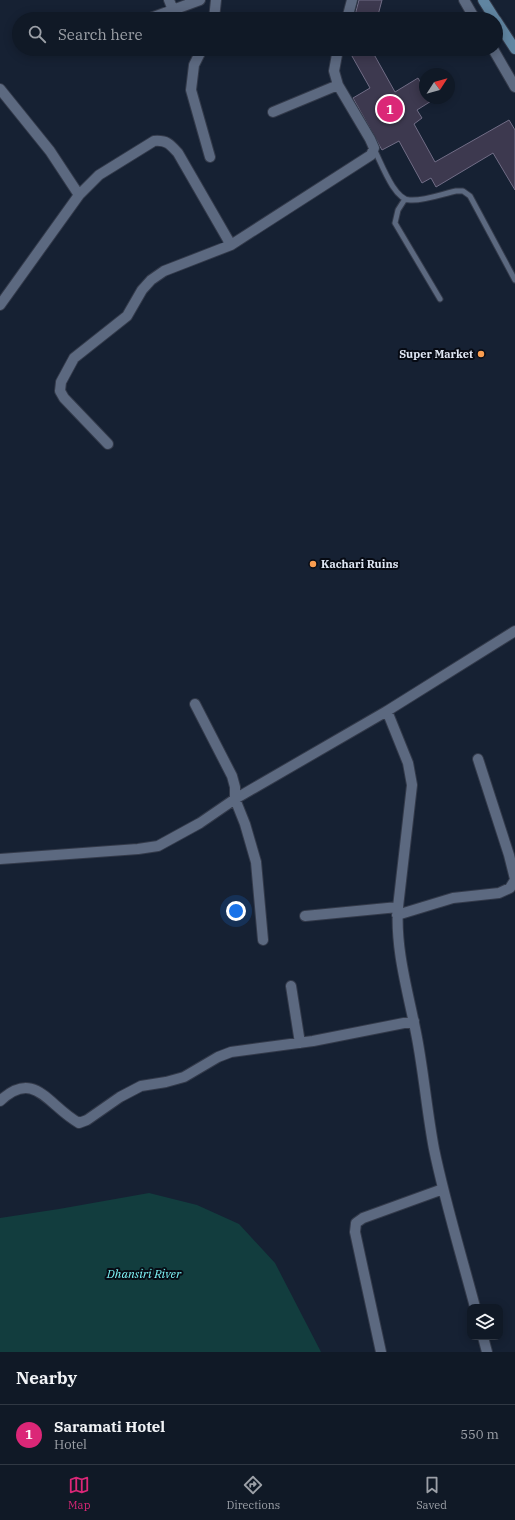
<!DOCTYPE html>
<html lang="en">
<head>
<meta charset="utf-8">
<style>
  :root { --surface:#101926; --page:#19222e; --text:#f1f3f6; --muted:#9ca0a7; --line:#303843; --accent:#db2777 }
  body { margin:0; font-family:"IBM Plex Serif",serif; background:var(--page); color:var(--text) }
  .controls { position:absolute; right:12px; bottom:12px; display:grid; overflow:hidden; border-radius:8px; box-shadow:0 2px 10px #0003 }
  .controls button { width:36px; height:36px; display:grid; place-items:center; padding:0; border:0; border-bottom:1px solid var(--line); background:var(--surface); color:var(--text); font:20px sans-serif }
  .compass { position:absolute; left:419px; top:68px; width:36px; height:36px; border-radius:50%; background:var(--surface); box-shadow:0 2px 10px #0003; rotate:54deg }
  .you { position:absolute; left:236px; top:911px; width:14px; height:14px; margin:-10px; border:3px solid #fff; border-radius:50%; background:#1a73e8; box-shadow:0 0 0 6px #1a73e833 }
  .badge { display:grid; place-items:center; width:26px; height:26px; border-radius:50%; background:var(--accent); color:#fff; font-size:13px; font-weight:700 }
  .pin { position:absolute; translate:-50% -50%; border:2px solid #fff; box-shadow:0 1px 4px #0006 }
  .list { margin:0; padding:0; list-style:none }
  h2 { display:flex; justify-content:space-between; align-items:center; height:52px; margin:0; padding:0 16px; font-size:17px }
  h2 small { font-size:13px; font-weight:400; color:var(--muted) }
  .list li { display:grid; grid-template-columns:26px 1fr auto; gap:12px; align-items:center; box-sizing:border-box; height:60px; padding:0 16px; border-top:1px solid var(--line) }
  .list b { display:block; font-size:15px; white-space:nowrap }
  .list p { margin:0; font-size:13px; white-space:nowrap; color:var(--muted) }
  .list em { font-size:13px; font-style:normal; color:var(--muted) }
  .icon { flex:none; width:22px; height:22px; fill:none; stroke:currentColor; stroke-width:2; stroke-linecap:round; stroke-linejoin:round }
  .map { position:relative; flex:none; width:515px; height:1352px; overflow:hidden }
  .search { position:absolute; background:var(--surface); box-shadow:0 2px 10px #0003; left:12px; right:12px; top:12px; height:44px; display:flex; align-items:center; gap:10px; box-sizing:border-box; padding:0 14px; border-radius:22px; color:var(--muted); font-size:15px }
  .sheet { height:112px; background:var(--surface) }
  nav { display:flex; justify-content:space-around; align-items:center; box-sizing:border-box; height:56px; border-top:1px solid var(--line); background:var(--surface); font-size:11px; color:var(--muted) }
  nav a { display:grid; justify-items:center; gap:2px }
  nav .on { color:var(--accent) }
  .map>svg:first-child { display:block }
  .water { fill:#123d3e }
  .building { fill:#3d394f; stroke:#716d86 }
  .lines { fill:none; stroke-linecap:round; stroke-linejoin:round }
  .lane-casing { stroke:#333a4a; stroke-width:7 }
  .street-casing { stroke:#333a4a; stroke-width:12 }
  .secondary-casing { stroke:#333a4a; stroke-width:12 }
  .lane { stroke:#5c6980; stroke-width:5 }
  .street { stroke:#5c6980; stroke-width:10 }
  .secondary { stroke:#6085a1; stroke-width:10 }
  .poi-dot { fill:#fb9e50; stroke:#060a13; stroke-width:1.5 }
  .labels { text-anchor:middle; stroke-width:4; stroke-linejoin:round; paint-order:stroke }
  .poi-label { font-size:11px; font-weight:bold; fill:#dee5f2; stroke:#060a13; text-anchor:end }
  .water-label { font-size:12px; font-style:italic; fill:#7ff5f8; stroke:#060a13 }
</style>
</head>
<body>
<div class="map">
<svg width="515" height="1352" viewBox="0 0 515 1352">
  <rect width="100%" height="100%" fill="#162133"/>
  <path class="water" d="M149,1193l48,12 42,19 36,39 46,89h-321v-134l59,-9z"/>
  <path class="building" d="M359,0h23l-5,19h-23z
    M348,49h23l24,43 23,-14 7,12v8h11l-19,12 5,8 -8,6 21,38 74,-42 6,10v60l-22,-37 -57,34 -5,-9 -9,5 -23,-42 -17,9 -29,-52 17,-10z"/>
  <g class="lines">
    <defs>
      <path id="lane" d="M374,149c7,13 20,51 36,51 15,1 32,-6 46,-9h7l7,5 45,84
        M405,199l-7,11 -3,13 45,76"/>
      <path id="street" d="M169,0l4,10
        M464,0l11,19
        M148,19l52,-19
        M214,19l2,-19
        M347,19l5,-19
        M202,49l-8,16 -3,25 19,67
        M493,49l22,38
        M0,89l50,62 29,44
        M273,112l65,-27
        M0,305l79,-110 20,-20 55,-34c13,-1 16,3 24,12l53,92
        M108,444l-44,-46 -4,-7 1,-9 13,-24 53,-42 15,-26 9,-10 13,-9 67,-26 140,-90 3,-7 -4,-9 -32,-54 -4,-14 4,-22
        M195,704l37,72 3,11v12l10,25 11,38 7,78
        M387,711l21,52 4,22 -14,122c-3,44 11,88 19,131 7,37 10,74 17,111 11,53 27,105 41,158
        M478,759l31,96 6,24
        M0,859l138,-10 20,-3 42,-23 35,-24 152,-88 128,-80
        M397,915l56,-17 46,-5 11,-5 5,-8
        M305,916l93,-9
        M291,986l9,57
        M0,1101c35,-33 48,5 79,22l8,-3 33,-23 21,-11 25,-4 18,-5 34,-20 13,-5 82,-11 101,-20
        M483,1337l4,15
        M381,1352l-26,-120 1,-9 7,-5 80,-29"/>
      <path id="secondary" d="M483,0l12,19
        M496,20l19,29"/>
    </defs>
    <use href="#lane" class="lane-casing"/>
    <use href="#street" class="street-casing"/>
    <use href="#secondary" class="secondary-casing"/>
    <use href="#lane" class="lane"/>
    <use href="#street" class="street"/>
    <use href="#secondary" class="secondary"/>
  </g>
  <g class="poi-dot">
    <circle cx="481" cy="354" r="4"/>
    <circle cx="313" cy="564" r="4"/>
  </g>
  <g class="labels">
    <g class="poi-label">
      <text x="473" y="358">Super Market</text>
      <text x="321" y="568" text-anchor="start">Kachari Ruins</text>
    </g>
    <g class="water-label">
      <text x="144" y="1278">Dhansiri River</text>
    </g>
  </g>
</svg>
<div class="controls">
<button><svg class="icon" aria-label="layers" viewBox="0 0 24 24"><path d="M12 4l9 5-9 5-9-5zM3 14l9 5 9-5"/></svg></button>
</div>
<svg class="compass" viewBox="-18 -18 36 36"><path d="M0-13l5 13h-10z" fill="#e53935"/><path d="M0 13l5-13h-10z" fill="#9ca0a7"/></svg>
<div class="you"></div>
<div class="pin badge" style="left:390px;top:109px">1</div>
<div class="search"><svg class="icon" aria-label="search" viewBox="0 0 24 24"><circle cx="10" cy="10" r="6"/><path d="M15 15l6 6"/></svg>Search here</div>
</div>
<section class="sheet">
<h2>Nearby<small></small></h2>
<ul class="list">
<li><span class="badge">1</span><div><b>Saramati Hotel</b><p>Hotel</p></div><em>550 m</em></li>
</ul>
</section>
<nav>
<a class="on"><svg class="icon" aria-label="map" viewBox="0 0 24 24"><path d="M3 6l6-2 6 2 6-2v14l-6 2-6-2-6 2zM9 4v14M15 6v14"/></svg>Map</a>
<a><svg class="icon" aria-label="directions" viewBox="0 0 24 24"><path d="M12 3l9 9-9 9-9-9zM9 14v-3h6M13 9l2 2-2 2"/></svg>Directions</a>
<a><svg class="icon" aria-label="saved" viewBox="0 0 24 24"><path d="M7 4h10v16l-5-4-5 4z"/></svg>Saved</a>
</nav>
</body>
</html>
